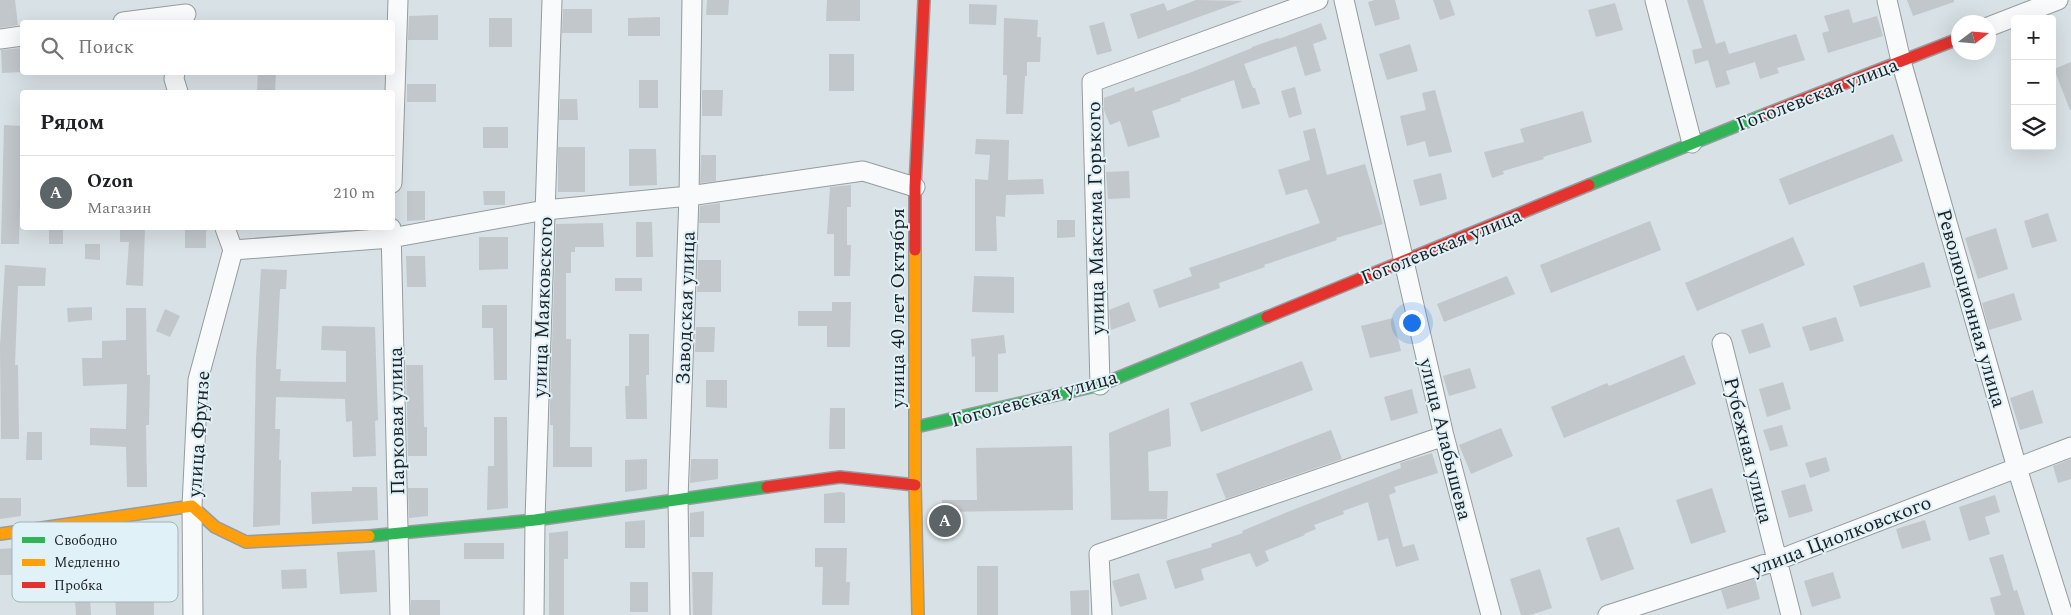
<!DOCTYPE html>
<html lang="ru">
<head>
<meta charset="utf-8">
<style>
  :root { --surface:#fff; --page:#f2f2f2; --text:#202124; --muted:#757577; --line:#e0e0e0; --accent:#5d6468 }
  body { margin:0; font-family:Spectral,serif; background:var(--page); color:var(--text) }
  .controls { position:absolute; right:15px; top:15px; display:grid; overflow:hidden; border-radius:5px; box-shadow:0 5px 20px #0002 }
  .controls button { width:45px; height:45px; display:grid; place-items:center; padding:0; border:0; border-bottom:1px solid var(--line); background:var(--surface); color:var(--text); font:25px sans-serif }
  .compass { position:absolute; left:1951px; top:15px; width:45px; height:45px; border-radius:50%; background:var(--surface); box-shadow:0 5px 20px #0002; rotate:74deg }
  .you { position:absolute; left:1411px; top:322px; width:18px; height:18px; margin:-12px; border:4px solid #fff; border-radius:50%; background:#1a73e8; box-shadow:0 0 0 8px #1a73e833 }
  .badge { display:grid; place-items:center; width:32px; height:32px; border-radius:50%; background:var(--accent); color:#fff; font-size:16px; font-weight:700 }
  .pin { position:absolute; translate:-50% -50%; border:2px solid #fff; box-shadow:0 1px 5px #0006 }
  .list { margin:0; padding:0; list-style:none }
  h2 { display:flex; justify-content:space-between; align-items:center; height:65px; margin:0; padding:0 20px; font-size:21px }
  h2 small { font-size:16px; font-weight:400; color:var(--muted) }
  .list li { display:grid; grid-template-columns:32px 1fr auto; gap:15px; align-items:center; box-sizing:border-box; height:75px; padding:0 20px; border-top:1px solid var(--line) }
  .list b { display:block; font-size:19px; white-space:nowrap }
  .list p { margin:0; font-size:16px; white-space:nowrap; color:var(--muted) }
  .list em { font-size:16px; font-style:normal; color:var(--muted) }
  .icon { flex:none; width:28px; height:28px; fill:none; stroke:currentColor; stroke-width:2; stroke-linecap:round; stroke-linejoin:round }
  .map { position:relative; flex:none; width:2071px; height:615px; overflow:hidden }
  .search { position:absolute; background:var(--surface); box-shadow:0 5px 20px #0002; left:20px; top:20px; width:375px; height:55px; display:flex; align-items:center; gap:12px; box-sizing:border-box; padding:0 18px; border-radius:5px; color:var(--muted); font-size:19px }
  .panel { position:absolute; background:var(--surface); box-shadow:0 5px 20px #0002; left:20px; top:90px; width:375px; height:140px; border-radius:5px }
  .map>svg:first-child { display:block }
  .building { fill:#c1c7cb }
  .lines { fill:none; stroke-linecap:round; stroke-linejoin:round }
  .street-casing { stroke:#959c9f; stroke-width:21 }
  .fast-casing { stroke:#959c9f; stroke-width:14 }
  .slow-casing { stroke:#959c9f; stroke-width:14 }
  .jam-casing { stroke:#959c9f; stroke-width:14 }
  .street { stroke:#f9fafb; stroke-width:19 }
  .fast { stroke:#30b455; stroke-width:11 }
  .slow { stroke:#ff9f0a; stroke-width:11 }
  .jam { stroke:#e5322d; stroke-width:11 }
  .labels { text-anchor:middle; stroke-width:4; stroke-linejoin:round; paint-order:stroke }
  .street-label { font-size:20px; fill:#1b2124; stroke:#e0f1f8 }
  .key { fill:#e0f1f8; stroke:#a5b3b8; stroke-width:1 }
  .key-label { font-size:14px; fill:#1b2124 }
</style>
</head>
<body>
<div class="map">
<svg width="2071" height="615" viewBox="0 0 2071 615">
  <rect width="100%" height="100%" fill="#d8e1e5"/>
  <path class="building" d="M0,0h15l3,25 -18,3z
    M707,0h22l-1,15h-22z
    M827,0h33v21h-34z
    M1196,0l47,1 -105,38 -8,-25 34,-11 3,8z
    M1375,0h20l5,19 -25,7 -7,-24z
    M1433,0h17l5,15 -15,5z
    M1687,0h16l13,44 9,-3 4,13 67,-20 9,26 -28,8 2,5 -19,6 -5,-17 -29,9 4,13 -14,4 -8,-28 -13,4 -3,-14 10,-2z
    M1907,0h47v2l-41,14z
    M1615,3l8,27 -27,7 -8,-27z
    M969,4l28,1 -1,20 -27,-1z
    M563,9h29v24h-30z
    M1849,9l4,14 24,-7 6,20 -55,17 -6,-20 7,-2 -5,-15z
    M438,15v25h-30l1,-24z
    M660,17v19h-32v-18z
    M489,18h23v29h-23z
    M1004,18l34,2 -1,17h4l-1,25h-13v14h-2l-2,38h-17l1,-39h-4z
    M1104,22l8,29 -15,4 -8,-29z
    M1321,23l6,16 -14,5 8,27 -16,5 -9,-30 -52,18 9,24h2l5,16 -18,5 -8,-29 -54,19 1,2 -29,10 8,26 -32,10 -8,-26 -10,4 -6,-15v-12l30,-11 1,5 57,-20 60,-24v-1l26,-9 1,1z
    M1410,44l8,27 -31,9 -8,-26z
    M21,48l1,24 -20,1 -1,-23z
    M829,54h25v37h-25z
    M2071,62v48h-1l-16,-41z
    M258,72h18l-1,20h-18z
    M639,80h19v28h-19z
    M407,84h29v18h-29z
    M1295,87l7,27 -13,4 -8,-27z
    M702,90h21l-1,26h-20z
    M1435,90l17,62 -23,5 -4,-16 -18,5 -7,-30 26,-6 -4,-17z
    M560,99h17l1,21h-19z
    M1583,111l9,31 -49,15 1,2 -41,12 1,3 -12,4 -8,-26 40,-10 -4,-13z
    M4,125l18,1 -3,118h-18z
    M483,127h25v21h-25z
    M1315,128l12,47 38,-11 18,60 -47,14 1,2 -73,25 1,2 -46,16 1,5 -61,20 -6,-18 39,-14 -3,-8 131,-45 -13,-34 -21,6 -8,-25 32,-10 -7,-29z
    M1893,134l10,27 -114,44 -10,-26z
    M976,139l33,1 -1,40 35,-1 1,15 -38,1 -1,22 -9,-1 1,35h-22v-72l13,1 2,-25 -15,-1z
    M558,147h27v45h-27z
    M629,149h27l1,36 -28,1z
    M701,155h15v26l-16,2z
    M1129,171l1,27 -22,1 -2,-27z
    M1441,173l6,26 -27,7 -7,-26z
    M851,185v22h-4v38h4l-1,31h-16v-42h-7l3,-47z
    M407,191h18v29l-18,1z
    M483,191h22v14h-21z
    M720,203v20h-21l1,-17z
    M2048,213l9,28 -25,7 -8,-27z
    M1057,220h18v17l-18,1z
    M1650,221l11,29 -110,43 -11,-28z
    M636,222h16l1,35h-17z
    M603,223l1,24h-29v5h-4v21h-5v66h5l-1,108h22v20h-39v-42h-3v-19l6,-182z
    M49,228h14v16h-14z
    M120,228h25l-2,58 -17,-1 3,-43h-9z
    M185,228h21v20h-21z
    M1996,228l12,41 -30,10 -13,-41z
    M479,237h29v32l-29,1z
    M1793,237l12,28 -108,46 -12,-28z
    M85,244h15v16l-15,-1z
    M406,256h19l1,31h-19z
    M698,260h23v32h-24z
    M1924,262l7,25 -71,20 -7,-21z
    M5,265l41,3 -1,18h-27l-3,79h3l1,74h-18l-1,-93z
    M261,269l26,1 -1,19h-6l-4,80h5l-1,12 66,1v-31l-25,-1 1,-24 53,1 3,93 -3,1 1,35 -23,1 -1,-36 -6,1 -1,-23 -69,-2 -1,32h5l-1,31h2l-1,65 -27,2 3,-169z
    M974,276l40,1v36l-42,-1z
    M1507,276l8,18 -71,28 -7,-18z
    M615,278h27v13h-27z
    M2014,293l8,27 -33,10 -7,-27z
    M832,302h19l-1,45h-23v-21h-29v-15h34z
    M1129,302l7,19 -25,9 -2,-20z
    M482,305h25v75h-13l-1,-52h-11z
    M92,307v13l-24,2 -1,-14z
    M126,308h20l1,67h3l-1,50h-3l1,62h-20l-1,-40 -36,-2v-17l36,1 1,-45 -44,2 -1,-28h20v-17l24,-1z
    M165,309l15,7 -10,21 -14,-6z
    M1836,317l8,24 -34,10 -8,-24z
    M1393,318l8,33 -31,7 -9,-32z
    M1763,323l8,24 -22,7 -8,-24z
    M696,327h19l-1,25h-19z
    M629,334h20v41h-3l1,44h-21l-1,-33h4z
    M1004,335l2,18 -8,1v38h-23v-36l-3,1 -1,-18z
    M1684,355l12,29 -132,54 -13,-31 56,-24 2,3z
    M1302,361l11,29 -112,42 -11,-29z
    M406,365h17l1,62h3v29h-19z
    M1470,368l6,20 -27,8 -6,-20z
    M706,380h21v28l-21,-1z
    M1783,382l8,27 -24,8 -8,-28z
    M1412,389l6,24 -27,8 -7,-24z
    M2033,390l10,33 -23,7 -10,-32z
    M830,408h15v41h-16z
    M1169,408l2,38 -23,6 1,39h19l-1,28 -56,1 -2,-87z
    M494,417h13l1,91 -21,2 1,-44h6z
    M1782,425l6,21 -18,5 -7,-21z
    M1501,428l12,28 -42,18 -12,-29z
    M1331,430l11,29 -116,40 -10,-25z
    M27,432h15v28h-16z
    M1072,446l1,64 -131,2v-12h35l-1,-52z
    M1432,453l6,20 -44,14 2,5 -7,3 14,52 11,-3 5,16 -23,7 -8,-29 -10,3 -10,-39 -25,9 1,3 -30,11 2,4 -12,5 1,1 -40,16 4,10 -13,6 -6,-14 -49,16 3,11 -29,9 -9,-28 46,-14 -1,-3 32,-11 -1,-2 48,-20 111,-43 -1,-5z
    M1826,457l4,14 -20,7 -5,-15z
    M647,459v30l-22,3v-32z
    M691,459h27v20l-28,4z
    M2071,459v20l-13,4 -5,-17z
    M1805,484l8,27 -24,7 -8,-27z
    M352,487h25l1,33 -66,4 -1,-32 41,-1z
    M408,488h20v28l-19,2z
    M1712,488l14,44 -35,12 -15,-44z
    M840,492l5,1v30h-21v-29z
    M1995,495l5,17 -15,5 5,17 -21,7 -10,-34z
    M0,498h21v18l-21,3z
    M704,511v26h-14v-24z
    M645,520v28h-20v-26z
    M1925,520l6,20 -29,9 -6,-20z
    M153,527l1,88h-38l-1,-22h23v-52h-15v-10z
    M1619,527l15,42 -33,12 -15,-43z
    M568,531v28h-4v56h-15v-82z
    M41,543v24h-20v8h-21v-26l28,-2v-2z
    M464,543h40v16h-40z
    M815,548h32l-1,34h4l-1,23h-27l1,-38h-8z
    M375,550l2,42 -37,2 -3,-42z
    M2003,554l11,37 3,-1 8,25h-30l-5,-17 11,-3 -12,-37z
    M977,566h21v49h-21z
    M306,569l1,19 -25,1 -1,-19z
    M1540,569l12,39 -22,7h-9l-11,-36z
    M692,572h21l-1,43h-19z
    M1833,572l8,26 -29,9 -8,-26z
    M1139,573l8,26 -27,8 -8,-26z
    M1755,579l5,20 -33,10 -6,-19z
    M630,582h18v30h-18z
    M1089,590v25h-18l-1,-24z
    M90,599l1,16h-15l-1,-15z
    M411,600h29v15h-29z"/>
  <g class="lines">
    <defs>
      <path id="street" d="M1344,0l100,436 47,179
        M1655,0l37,143
        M1887,0l14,61 116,407 46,147
        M123,22l63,-8
        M1988,27l70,-27
        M0,39l22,-3
        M175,72l-1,7 4,13
        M392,183l6,-183
        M391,228l9,387
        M233,250l158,-12 154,-28 144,-14 174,-25 52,16
        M1722,343l69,272
        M1100,385l-8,-303 226,-82
        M193,615l-1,-109 6,-126 35,-130 -8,-22
        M534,615l1,-95 17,-520
        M680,615l-2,-116 11,-303 3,-196
        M1102,615l-3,-61 345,-118
        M1608,615l170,-55 293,-113"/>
      <path id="fast" d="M1589,185l177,-71
        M916,427l184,-42 167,-68
        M369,536l166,-16 232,-33"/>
      <path id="slow" d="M915,250v235l3,130
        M0,534l192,-28 23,21 31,15 123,-6"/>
      <path id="jam" d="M1766,114l192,-75
        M915,250v-63l9,-187
        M1267,317l322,-132
        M767,487l73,-10 75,8"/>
    </defs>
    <use href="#street" class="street-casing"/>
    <use href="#fast" class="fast-casing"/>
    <use href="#slow" class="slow-casing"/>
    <use href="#jam" class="jam-casing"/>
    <use href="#street" class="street"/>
    <use href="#fast" class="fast"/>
    <use href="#slow" class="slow"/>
    <use href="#jam" class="jam"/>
  </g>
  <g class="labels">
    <g class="street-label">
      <text transform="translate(1817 94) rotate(-21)" y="7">Гоголевская улица</text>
      <text transform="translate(1095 218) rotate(-91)" y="7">улица Максима Горького</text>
      <text transform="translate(1441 246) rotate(-22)" y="7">Гоголевская улица</text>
      <text transform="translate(542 307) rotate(-88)" y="7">улица Маяковского</text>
      <text transform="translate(685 308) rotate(-88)" y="7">Заводская улица</text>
      <text transform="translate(897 308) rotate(-90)" y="7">улица 40 лет Октября</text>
      <text transform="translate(1972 308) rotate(74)" y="7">Революционная улица</text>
      <text transform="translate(1034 398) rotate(-15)" y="7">Гоголевская улица</text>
      <text transform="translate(396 421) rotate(-91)" y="7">Парковая улица</text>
      <text transform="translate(198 434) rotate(-86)" y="7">улица Фрунзе</text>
      <text transform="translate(1446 439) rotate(76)" y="7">улица Алабышева</text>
      <text transform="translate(1749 450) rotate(76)" y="7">Рубежная улица</text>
      <text transform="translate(1841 535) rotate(-21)" y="7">улица Циолковского</text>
    </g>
  </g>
  <rect x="12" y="522" width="166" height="80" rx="8" class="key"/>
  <rect x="22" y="537" width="23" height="6" fill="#30b455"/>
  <rect x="22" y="559" width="23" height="7" fill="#ff9f0a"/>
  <rect x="22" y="582" width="23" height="6" fill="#e5322d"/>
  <g class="key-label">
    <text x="54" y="545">Свободно</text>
    <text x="54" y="567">Медленно</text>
    <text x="54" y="590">Пробка</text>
  </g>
</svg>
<div class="controls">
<button>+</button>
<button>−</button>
<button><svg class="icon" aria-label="layers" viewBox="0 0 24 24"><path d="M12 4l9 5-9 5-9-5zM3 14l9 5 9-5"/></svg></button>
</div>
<svg class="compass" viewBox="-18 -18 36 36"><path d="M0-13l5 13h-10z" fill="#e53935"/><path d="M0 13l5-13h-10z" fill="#757577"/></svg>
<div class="you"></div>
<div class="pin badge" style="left:945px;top:521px">A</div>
<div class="search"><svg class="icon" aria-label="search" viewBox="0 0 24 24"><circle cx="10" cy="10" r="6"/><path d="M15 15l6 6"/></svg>Поиск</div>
<section class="panel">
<h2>Рядом<small></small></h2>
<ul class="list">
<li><span class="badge">A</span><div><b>Ozon</b><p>Магазин</p></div><em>210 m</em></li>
</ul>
</section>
</div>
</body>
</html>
